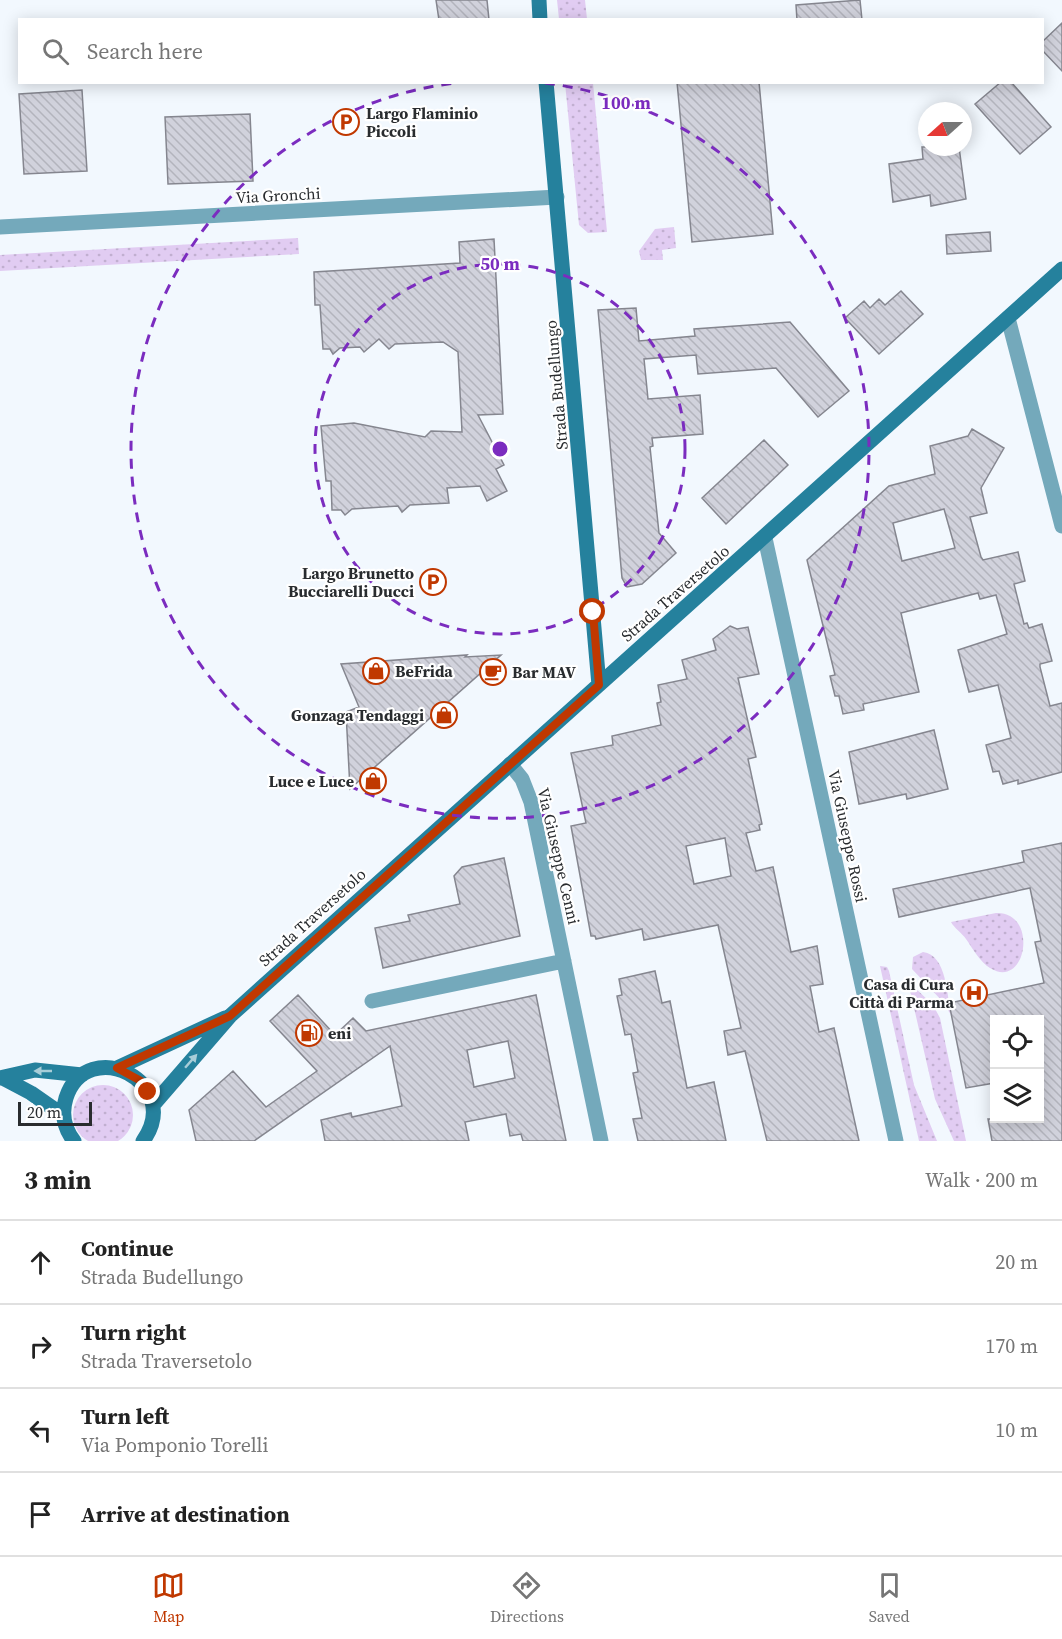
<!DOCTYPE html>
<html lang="en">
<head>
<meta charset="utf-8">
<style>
  :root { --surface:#fff; --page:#f2f2f2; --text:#222; --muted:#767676; --line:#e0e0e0; --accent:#c03800 }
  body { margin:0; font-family:"Source Serif 4",serif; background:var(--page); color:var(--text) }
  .controls { position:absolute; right:18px; bottom:18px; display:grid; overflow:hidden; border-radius:0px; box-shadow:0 3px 15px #0003 }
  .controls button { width:54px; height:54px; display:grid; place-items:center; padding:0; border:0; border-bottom:2px solid var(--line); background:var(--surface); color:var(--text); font:30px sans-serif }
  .compass { position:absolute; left:918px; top:102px; width:54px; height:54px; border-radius:50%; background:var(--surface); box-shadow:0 3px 15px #0003; rotate:249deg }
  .scale { position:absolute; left:18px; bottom:15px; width:74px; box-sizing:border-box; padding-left:6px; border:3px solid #292c2f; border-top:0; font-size:16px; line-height:21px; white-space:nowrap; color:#292c2f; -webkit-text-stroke:4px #fff; paint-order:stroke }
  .stop { position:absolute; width:18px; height:18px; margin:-14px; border:4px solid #c03800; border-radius:50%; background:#fff }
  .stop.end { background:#c03800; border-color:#fff; box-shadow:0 2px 6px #0008 }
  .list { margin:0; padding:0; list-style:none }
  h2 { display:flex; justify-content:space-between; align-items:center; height:78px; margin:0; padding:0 24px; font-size:26px }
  h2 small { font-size:20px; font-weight:400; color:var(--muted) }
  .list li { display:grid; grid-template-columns:39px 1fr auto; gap:18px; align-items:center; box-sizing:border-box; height:84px; padding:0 24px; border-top:2px solid var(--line) }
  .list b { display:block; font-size:22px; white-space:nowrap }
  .list p { margin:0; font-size:20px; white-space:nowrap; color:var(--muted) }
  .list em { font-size:20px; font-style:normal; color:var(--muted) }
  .icon { flex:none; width:33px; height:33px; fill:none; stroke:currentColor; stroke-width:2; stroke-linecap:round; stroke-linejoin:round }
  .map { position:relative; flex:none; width:1062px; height:1141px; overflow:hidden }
  .search { position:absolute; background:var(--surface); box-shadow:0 3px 15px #0003; left:18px; right:18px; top:18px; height:66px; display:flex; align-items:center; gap:15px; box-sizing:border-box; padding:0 21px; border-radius:0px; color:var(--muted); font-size:22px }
  .sheet { height:414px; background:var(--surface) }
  nav { display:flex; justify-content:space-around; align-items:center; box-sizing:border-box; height:84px; border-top:2px solid var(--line); background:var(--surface); font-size:16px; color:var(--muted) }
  nav a { display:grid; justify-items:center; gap:3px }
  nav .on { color:var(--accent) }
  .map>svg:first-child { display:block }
  .grass { fill:url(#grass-dots) }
  .building { fill:url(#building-back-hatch); stroke:#85868f; stroke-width:1.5; fill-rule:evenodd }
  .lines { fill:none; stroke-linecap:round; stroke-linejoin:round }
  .street { stroke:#74a9bb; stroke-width:15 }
  .secondary { stroke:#25819d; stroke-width:15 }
  .oneway { fill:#a8cdd8 }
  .route { stroke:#c03800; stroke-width:8 }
  .ring { fill:none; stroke:#7b2cbf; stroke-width:3; stroke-dasharray:10 8 }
  .labels { text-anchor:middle; stroke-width:4.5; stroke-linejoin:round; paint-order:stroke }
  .poi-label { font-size:16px; font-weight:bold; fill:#292c2f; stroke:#fff; text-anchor:start }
  .street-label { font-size:16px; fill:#292c2f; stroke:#fff }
  .centre { fill:#7b2cbf; stroke:#fff; stroke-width:3 }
  .ring-label { font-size:18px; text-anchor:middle; font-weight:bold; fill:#7b2cbf; stroke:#fff; stroke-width:4.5; stroke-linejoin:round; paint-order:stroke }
</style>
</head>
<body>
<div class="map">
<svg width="1062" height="1141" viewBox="0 0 1062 1141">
  <defs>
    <pattern id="grass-dots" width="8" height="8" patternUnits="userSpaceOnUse" patternTransform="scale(1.5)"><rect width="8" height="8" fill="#e1ccf2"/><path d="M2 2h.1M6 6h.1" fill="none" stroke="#c1afd0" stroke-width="1.8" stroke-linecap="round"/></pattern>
    <pattern id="building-back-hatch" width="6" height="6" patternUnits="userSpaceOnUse" patternTransform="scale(1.5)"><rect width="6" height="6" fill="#d1d2dc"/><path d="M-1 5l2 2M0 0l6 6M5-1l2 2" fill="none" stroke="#b3b4bd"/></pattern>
  </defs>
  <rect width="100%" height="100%" fill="#f2f8fe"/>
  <path class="grass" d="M557,0h28l2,19h-28z
    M565,83h28l14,149 -19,1 -9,-8z
    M674,227l2,21 -14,2 1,10h-22l-2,-9 16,-22z
    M298,238l1,16 -299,17v-16z
    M996,913c43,-2 31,78 -6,55 -10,-6 -17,-19 -24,-29 -4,-6 -12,-11 -15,-17z
    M923,952c24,3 24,44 28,63l-8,-13 -31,-33 1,-12z
    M880,966l7,1 2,4 25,114 23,56h-18z
    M911,984l22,21 7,13 26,123h-12l-19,-42 -26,-113z
    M73 1115a30 30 0 1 1 60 0a30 30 0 1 1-60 0Z"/>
  <path class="building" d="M436,0h51l2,20h-50z
    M860,0l2,20h-65l-1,-15z
    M1062,23v48l-20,-21v-8z
    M677,82h82l14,152 -81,8z
    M1001,82h10l40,45 -31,27 -45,-50z
    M82,90l5,81 -63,3 -5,-80z
    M250,114l3,67 -85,3 -3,-67z
    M922,147h37l7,52 -35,7 -1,-11 -37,7 -4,-38 34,-5z
    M990,232l1,19 -44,3 -1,-19z
    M494,239l9,175 -25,1 26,50 -8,4 11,22 -20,10 -7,-15 -33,2 2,15 -39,2 -8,7 -4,-6 -46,3 -7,6 -4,-5h-9l-1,-29h-5l-5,-55 33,-3 71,14 6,-6 31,1 -4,-80 -15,-10 -48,2 -6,5 -10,-10 -15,13 -4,-5 -20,1 -7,6 -3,-5h-7l-3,-44h-5l-1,-33 146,-9 -1,-21z
    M901,291l22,23 -44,40 -34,-36 19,-17 6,7 9,-9 6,6z
    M636,308l3,33 56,-5 -1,-7 96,-7 59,69 -31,26 -42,-49 -78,6 -2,-19 -52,4 4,40 52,-4 3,39 -51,4 1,8 -3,1 9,86 17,20 -34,31 -15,3 -5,-9 -24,-268z
    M972,429l32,19 -23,40 6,25 -17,4 11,40 2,3 35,-8 7,29 -11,3 10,40 3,-1 2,5 13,-4 10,37 -12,3v3l10,39 12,-3v69l-44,12v-4l-15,4 -4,-13 -6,1 -7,-27 25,-7 -13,-53 -29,7 -11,-42 49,-16 -11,-39 -16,4 -2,-6 -77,20 18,79 -56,12 1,6 -21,4 -4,-18h-4l-5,-20 5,-1 -28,-115 82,-74 46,-12 -5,-28 38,-10zM944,509l11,39 -53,13 -9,-38z
    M764,440l24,25 -62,59 -24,-26z
    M730,626l7,3 11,-2 11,47 -21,4 18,79 -8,2 14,65 -3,1 1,5 -14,3 10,38 17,-4 18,85 26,-6 6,38 -13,2 9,46 15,-4 25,113h-92l-22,-90 -17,4 -4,-24 17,-3 -23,-103 -74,15 -2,-11 -46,10 -1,-3h-4l-20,-110 15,-3 -15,-70 42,-8 -1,-9 49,-11 -4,-22 4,-1 -3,-17 29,-6 -5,-19 34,-10 -3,-11zM725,838l6,38 -37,8 -8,-38z
    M467,655l-2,2 36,-2 -151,134 -4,-77 13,-5 -18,-43z
    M934,730l14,59 -41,10 -1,-5 -47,10 -10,-52z
    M1062,843v298h-70l-4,-22h52v-99h-46v63l-28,5 -17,-85 95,-20 -9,-41 6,-1 -11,-53 -131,29 -6,-28 131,-27 -2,-11z
    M504,858l16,78 -137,32 -8,-40 35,-7 -2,-6 52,-11 -6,-28 8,-9z
    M655,971l7,32 8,-2 17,87 27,-6 12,59h-88l-5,-22 9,-1 -9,-45 5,-1 -7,-38 -6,1 -8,-39 5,-1 -3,-16z
    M298,995l37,40 18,-17 13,13 170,-36 30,146h-43l-2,-7 -11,2 -4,-22 -41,8 4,19h-144l-4,-21 30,-7 1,4 50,-11 -12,-60 -136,95h-58l-7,-31 44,-39 33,36 51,-36 -47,-50zM508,1041l7,37 -41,9 -7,-37z"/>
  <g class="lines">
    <path class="street" d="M0,227l557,-30
      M1008,318l54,208
      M765,538l131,603
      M510,764l12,15 9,23 70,339
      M372,1001l192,-40"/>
    <path class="secondary" d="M539,0l1,20
      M546,82l53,603
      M117,1068l108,-50
      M0,1078l35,-8 47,5
      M3,1078l28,15 33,23
      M153,1105l77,-89 832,-747
      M74,1141c-10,-13 -13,-27 -8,-43 21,-64 119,-16 77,43"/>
  </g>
  <defs><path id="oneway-solid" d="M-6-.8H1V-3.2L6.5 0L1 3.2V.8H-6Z" transform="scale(1.5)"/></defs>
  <g class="oneway">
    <use href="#oneway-solid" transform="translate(191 1061) rotate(-49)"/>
    <use href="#oneway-solid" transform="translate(43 1071) rotate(180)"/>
  </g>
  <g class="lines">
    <path class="route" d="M148,1092l-7,-11 -24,-13 113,-52 369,-331 -6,-73"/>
  </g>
  <g class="ring">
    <circle cx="500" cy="449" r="185"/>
    <path d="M545 83A369 369 0 1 1 455 83"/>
  </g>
  <defs>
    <symbol id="parking-ring" viewBox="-11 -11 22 22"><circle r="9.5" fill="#fff" stroke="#c03800" stroke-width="1.5"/><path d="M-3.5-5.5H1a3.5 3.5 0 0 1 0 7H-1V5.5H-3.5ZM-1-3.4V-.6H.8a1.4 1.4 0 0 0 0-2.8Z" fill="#c03800"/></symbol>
    <symbol id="shop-ring" viewBox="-11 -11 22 22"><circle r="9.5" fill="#fff" stroke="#c03800" stroke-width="1.5"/><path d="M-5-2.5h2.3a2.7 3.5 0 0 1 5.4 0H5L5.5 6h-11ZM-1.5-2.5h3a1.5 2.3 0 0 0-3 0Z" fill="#c03800"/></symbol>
    <symbol id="cafe-ring" viewBox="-11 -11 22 22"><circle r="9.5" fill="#fff" stroke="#c03800" stroke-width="1.5"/><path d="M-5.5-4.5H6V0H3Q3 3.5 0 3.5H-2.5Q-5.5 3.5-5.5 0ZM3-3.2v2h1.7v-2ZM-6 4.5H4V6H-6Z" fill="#c03800"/></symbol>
    <symbol id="hospital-ring" viewBox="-11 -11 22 22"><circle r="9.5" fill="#fff" stroke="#c03800" stroke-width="1.5"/><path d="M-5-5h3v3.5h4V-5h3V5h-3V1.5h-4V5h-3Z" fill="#c03800"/></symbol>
    <symbol id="fuel-ring" viewBox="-11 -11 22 22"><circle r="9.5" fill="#fff" stroke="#c03800" stroke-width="1.5"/><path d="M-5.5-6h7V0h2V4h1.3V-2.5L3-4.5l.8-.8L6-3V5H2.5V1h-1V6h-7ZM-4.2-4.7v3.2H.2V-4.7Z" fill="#c03800"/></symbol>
  </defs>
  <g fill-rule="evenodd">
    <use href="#parking-ring" x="331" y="107" width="30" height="30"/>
    <use href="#parking-ring" x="418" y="567" width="30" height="30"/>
    <use href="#shop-ring" x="361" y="656" width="30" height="30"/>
    <use href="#cafe-ring" x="478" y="657" width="30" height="30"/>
    <use href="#shop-ring" x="429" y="700" width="30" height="30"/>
    <use href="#shop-ring" x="358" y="766" width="30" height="30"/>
    <use href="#hospital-ring" x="959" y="978" width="30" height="30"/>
    <use href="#fuel-ring" x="294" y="1018" width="30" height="30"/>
  </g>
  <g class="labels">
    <g class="poi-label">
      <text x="366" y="119">Largo Flaminio<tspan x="366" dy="18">Piccoli</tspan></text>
      <text x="414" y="579" text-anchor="end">Largo Brunetto<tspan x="414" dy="18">Bucciarelli Ducci</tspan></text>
      <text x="395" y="677">BeFrida</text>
      <text x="512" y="678">Bar MAV</text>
      <text x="424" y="721" text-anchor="end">Gonzaga Tendaggi</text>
      <text x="354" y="787" text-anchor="end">Luce e Luce</text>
      <text x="954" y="990" text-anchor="end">Casa di Cura<tspan x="954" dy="18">Città di Parma</tspan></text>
      <text x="328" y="1039">eni</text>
    </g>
    <g class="street-label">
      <text transform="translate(278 195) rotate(-3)" y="6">Via Gronchi</text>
      <text transform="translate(556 385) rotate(-95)" y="6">Strada Budellungo</text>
      <text transform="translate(675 593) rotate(-41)" y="6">Strada Traversetolo</text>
      <text transform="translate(848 836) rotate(78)" y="6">Via Giuseppe Rossi</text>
      <text transform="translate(559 856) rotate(77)" y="6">Via Giuseppe Cenni</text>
      <text transform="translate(312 917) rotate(-42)" y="6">Strada Traversetolo</text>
    </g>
  </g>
  <circle cx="500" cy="449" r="9" class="centre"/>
  <g class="ring-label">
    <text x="626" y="109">100 m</text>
    <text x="500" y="270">50 m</text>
  </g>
</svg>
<div class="controls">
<button><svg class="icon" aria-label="locate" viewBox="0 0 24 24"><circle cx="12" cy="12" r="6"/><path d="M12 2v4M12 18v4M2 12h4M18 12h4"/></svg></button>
<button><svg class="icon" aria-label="layers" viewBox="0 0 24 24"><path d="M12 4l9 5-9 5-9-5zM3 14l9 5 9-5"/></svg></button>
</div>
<svg class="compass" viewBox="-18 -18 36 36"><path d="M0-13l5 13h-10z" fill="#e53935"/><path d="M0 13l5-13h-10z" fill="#767676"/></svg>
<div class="scale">20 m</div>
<div class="stop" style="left:593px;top:612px"></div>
<div class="stop end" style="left:148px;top:1092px"></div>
<div class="search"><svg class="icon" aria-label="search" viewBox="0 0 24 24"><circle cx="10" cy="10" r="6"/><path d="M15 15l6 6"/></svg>Search here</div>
</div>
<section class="sheet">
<h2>3 min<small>Walk · 200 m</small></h2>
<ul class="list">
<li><svg class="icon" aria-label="ahead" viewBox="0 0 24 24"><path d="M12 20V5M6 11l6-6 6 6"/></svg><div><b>Continue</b><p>Strada Budellungo</p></div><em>20 m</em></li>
<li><svg class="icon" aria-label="right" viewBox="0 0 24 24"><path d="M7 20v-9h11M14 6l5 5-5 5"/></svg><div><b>Turn right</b><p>Strada Traversetolo</p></div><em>170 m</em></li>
<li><svg class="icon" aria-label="left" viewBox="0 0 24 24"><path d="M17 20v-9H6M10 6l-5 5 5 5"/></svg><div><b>Turn left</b><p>Via Pomponio Torelli</p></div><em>10 m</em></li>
<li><svg class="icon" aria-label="arrive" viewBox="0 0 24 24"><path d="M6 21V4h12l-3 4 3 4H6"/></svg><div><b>Arrive at destination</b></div></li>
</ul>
</section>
<nav>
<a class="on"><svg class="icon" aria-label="map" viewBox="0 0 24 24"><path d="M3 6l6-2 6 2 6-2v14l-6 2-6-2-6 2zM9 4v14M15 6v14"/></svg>Map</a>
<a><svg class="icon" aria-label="directions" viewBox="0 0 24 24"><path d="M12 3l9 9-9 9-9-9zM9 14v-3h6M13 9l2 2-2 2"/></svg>Directions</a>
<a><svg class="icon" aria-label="saved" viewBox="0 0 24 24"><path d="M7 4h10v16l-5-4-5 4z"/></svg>Saved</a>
</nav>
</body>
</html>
